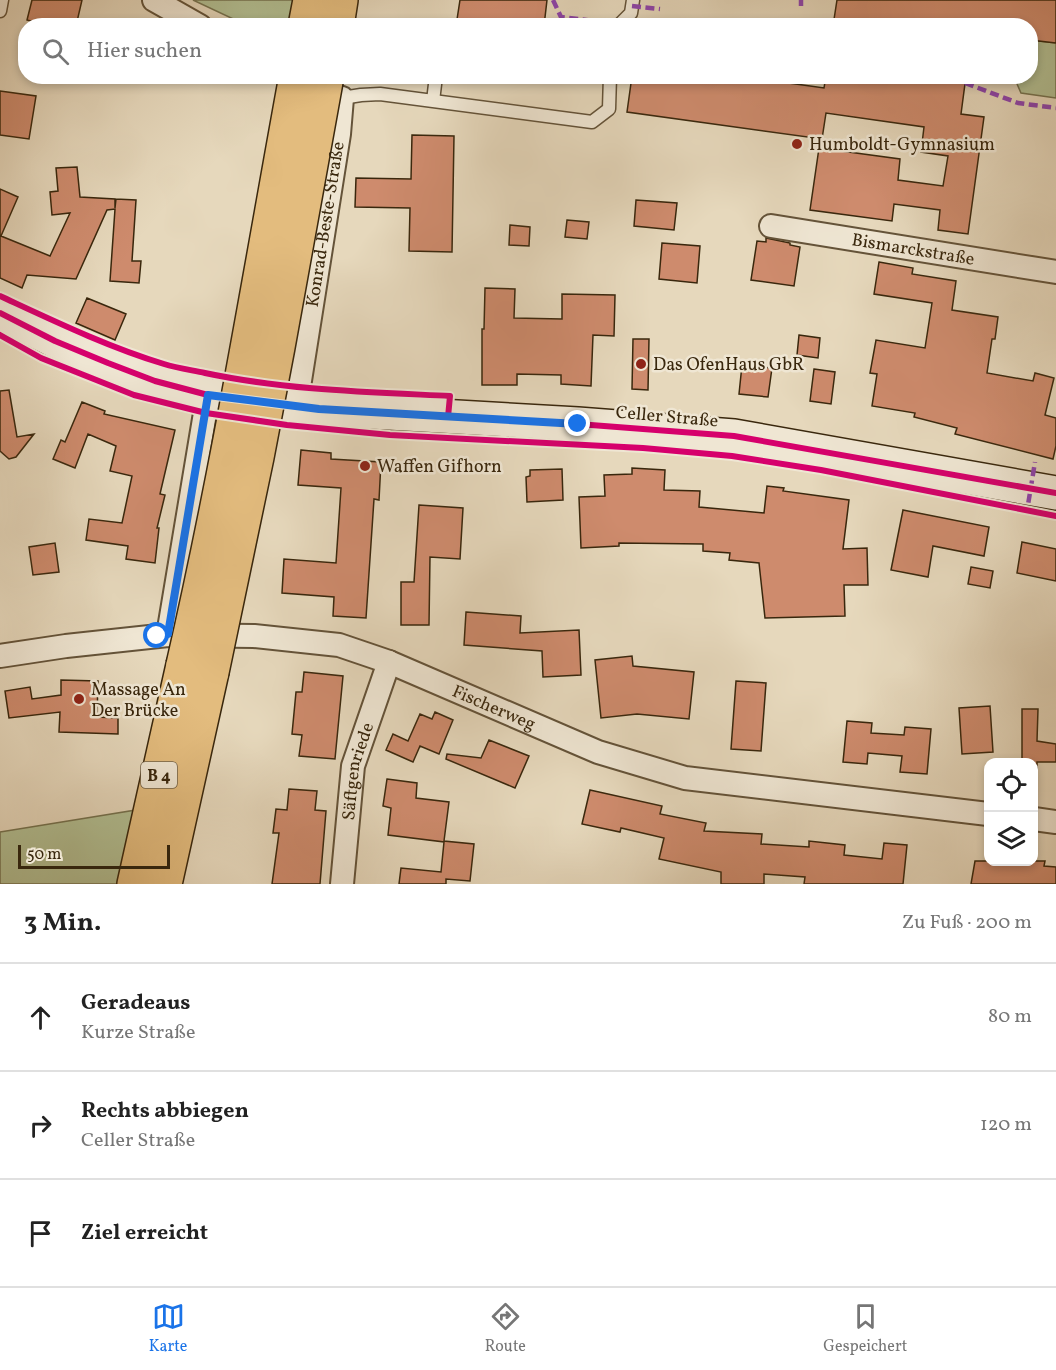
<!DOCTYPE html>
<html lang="de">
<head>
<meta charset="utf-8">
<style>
  :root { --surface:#fff; --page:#f2f2f2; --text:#222; --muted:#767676; --line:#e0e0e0; --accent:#1a73e8 }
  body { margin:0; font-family:Vollkorn,serif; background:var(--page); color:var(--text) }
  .controls { position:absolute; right:18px; bottom:18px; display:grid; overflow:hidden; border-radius:12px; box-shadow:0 3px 9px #0003 }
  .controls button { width:54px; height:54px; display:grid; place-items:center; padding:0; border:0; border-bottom:2px solid var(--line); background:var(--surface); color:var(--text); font:30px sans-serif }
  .scale { position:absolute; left:18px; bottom:15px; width:152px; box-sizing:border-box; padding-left:6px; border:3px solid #39270d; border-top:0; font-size:16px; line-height:21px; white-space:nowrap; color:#39270d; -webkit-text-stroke:4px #efe6d3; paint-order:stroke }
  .stop { position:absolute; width:18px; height:18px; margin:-14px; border:4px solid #1a73e8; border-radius:50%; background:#fff }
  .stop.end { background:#1a73e8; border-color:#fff; box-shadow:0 2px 6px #0008 }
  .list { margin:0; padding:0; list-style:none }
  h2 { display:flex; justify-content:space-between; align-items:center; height:78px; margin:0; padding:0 24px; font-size:26px }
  h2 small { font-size:20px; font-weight:400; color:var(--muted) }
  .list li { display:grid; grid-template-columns:39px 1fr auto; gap:18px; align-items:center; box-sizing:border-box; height:108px; padding:0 24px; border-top:2px solid var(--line) }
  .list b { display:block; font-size:22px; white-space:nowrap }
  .list p { margin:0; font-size:20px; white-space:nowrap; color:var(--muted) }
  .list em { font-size:20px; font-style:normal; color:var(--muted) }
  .icon { flex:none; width:33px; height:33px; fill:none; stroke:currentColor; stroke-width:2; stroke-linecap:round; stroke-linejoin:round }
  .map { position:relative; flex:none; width:1056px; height:884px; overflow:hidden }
  .search { position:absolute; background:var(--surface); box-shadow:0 3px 9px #0003; left:18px; right:18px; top:18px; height:66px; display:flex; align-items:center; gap:15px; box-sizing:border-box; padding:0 21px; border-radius:24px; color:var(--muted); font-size:22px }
  .sheet { height:402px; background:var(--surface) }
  nav { display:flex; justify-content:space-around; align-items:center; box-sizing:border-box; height:84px; border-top:2px solid var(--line); background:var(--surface); font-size:16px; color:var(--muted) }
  nav a { display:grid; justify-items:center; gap:3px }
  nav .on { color:var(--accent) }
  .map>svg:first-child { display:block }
  .green { fill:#b2bf93; stroke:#767350; stroke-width:1.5 }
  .building { fill:#ce8b6d; stroke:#39270d; stroke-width:1.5 }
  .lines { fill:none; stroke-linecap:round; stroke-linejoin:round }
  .lane-casing { stroke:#645339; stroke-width:15 }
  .street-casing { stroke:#645339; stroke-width:26 }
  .secondary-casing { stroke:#39270d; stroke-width:36 }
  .highway-casing { stroke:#39270d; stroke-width:36 }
  .lane { stroke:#efe6d3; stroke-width:12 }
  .street { stroke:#efe6d3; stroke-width:22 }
  .secondary { stroke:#efe6d3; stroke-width:33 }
  .highway { stroke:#e3bc7e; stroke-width:33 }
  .highway-bridge-casing { stroke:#39270d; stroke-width:36; stroke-linecap:butt }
  .highway-bridge { stroke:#e3bc7e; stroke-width:33 }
  .quiet { stroke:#8e44ad; stroke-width:4.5; stroke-dasharray:9 4.5; stroke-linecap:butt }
  .cycleway-casing { stroke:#efe6d3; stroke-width:10 }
  .cycleway { stroke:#d6006c; stroke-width:6 }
  .route { stroke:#1a73e8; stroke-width:8 }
  .poi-dot { fill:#8f2418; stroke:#efe6d3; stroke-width:2 }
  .labels { text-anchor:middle; stroke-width:5; stroke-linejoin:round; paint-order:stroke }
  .shield { fill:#efe6d3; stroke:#706048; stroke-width:1.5 }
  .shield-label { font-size:16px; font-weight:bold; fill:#39270d }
  .poi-label { font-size:18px; fill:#39270d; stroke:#efe6d3; text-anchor:start }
  .street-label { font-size:18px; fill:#39270d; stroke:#efe6d3 }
</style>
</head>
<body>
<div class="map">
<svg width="1056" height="884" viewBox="0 0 1056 884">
  <rect width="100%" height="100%" fill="#e6d8bc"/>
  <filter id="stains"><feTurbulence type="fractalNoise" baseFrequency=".00333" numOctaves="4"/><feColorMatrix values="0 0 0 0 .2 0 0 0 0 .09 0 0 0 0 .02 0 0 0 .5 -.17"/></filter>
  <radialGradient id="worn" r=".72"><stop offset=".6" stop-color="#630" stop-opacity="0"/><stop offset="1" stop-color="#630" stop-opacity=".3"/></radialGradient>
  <path class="green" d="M193,0h103l-3,26 -47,-1z
    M1031,40l25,3v55l-35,-5 -7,-16 16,-1z
    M136,810l-17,74h-119v-52z"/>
  <path class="building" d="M32,0h50l-6,26h-11l-21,-6 -2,4 -15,-4z
    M460,0h87l-3,26h-88z
    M837,0h219v43l-26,-3v-14h-197z
    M632,76h151l-1,6 42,6 2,-12h140l-5,38 23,3 -16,117 -30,-4 2,-20 -46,-6 -2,17 -82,-11 9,-62 81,11 -2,21 45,6 5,-30 -27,-4 3,-25 -98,-14 -4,26 -195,-27z
    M0,91l36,5 -7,43 -29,-4z
    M412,135l42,1 -2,116 -43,-1 1,-43 -55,-1 1,-29 55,1z
    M77,167l3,30 35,2v9l1,-9 20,1 -4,61h9l-2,22 -29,-2 5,-72 -8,1 -31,69 -49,-4 -5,13 -22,-10v-89l18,8 -17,39 49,20 20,-43 -18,2 -2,-23 8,-1 -2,-23z
    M636,200l41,3 -3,27 -40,-4z
    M567,220l22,2 -2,17 -22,-2z
    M510,225l20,2 -1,19 -20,-1z
    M766,238l24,5v2l10,2 -6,39 -43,-6 6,-39 9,1z
    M662,243l38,3 -3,37 -38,-4z
    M879,262l34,6 -1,6 44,7 -4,29 46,7 -3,22h-3l-5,34 46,8 2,-8 19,5 -9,37 11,3v28l-3,13 -98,-25 2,-6 -43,-11 1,-4 -43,-7 5,-32 -7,-1 6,-33 49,8 7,-45 -58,-9z
    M485,288l30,1 -1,29 48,1v-25l53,1 -1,41 -21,-1 -2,51 -30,-2v-9l-44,-1v11h-35v-56h2z
    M87,298l39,16 -11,26 -39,-17z
    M799,335l21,3 -2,20 -21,-3z
    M633,339h16l-1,51 -16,-1z
    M742,365l30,3 -4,29 -29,-3z
    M814,369l21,3 -4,32 -21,-3z
    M9,390l8,47 17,-3 -18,23 -7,2 -9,-8v-60z
    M82,402l23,9 -1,3 71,16 -15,64 5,1 -8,33h2l-4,35 -29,-4 2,-13 -42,-6 3,-21 33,4 10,-47 -22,-5 6,-25 -28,-12 -13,34 -22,-9 8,-19 4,2z
    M301,450l30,3v6l50,3 -2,38 -5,-1 -8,119 -33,-2 1,-19 -52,-4 2,-34 52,4 5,-75 -43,-3z
    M632,468l33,2 -1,20 36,1 -1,16 65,6 3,-27 17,2 -1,3 66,9 -6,49 24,-1 1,37h-24l1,31 -80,2 -6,-55 -30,-3 1,-7 -27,-2v-7l-84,-1v3l-38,2 -2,-51 26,-1 -1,-21 28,-1z
    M562,469l1,31 -36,2 -1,-25 4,-1v-6z
    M419,505l44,3 -3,51 -30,-2 -1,68h-28v-43h13z
    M903,510l86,17 -5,29 -51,-10 -5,31 -37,-7z
    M1022,542l34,7v32l-39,-8z
    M55,543l4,29 -26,3 -4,-28z
    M971,567l22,4 -3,17 -22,-4z
    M466,612l55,4 -1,17 59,-3 2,45 -38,2 -1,-26 -78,-6z
    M632,656l1,10 61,6 -5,47 -52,-5 -36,4 -6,-58z
    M304,672l39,4 -8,83 -36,-3 3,-21 -10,-1 4,-42h6z
    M61,680l37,1 -1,36 21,1v16l-59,-2 1,-20 -51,6 -4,-27 25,-4 2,12 29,-4z
    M736,681l30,2 -5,68 -30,-2z
    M990,706l3,46 -31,2 -3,-46z
    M1022,709h16l-1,32 19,3v18h-19v22h-3v-22h-12z
    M435,712l18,8 -14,34 -19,-8 -7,16 -27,-12 7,-16 15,7 12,-27 12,5z
    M847,721l25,2 -1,10 33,2 1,-8 26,2 -4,45 -27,-2 2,-16 -34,-3 -1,11 -24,-2z
    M489,740l40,16 -14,32 -69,-29 1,-5 34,4z
    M387,779l30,4 -1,15 33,4 -5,39 30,3 -4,37 -24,-2v5h-47l2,-16 40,4 3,-30 -56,-7 3,-27 -8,-2z
    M289,789l28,2 -2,19 11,1 -6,73h-48l7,-51h-6l3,-24 11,1z
    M590,790l72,16 -2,8 46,9 -2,8 58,3 -1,10 48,3v-6l36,4 -1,10 38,4 2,-16 23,2 -4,39h-99l1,-7 -41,-3v10h-43v-12l-62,-13 5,-21 -43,-10 -1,4 -38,-8z
    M975,861h70l-1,5 12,1v17h-85z"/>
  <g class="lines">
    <defs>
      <path id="lane" d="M0,11l2,-11
        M618,26l13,-13 2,-13
        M342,98l19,-3 19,-1 212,28 17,-13 1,-33
        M433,101l3,-25"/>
      <g id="street">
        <path d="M154,0l46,26"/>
        <path id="s1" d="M771,226l285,46"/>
        <path id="s2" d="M296,406l43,-272 3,-36 -21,-5 -9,-4"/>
        <path d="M168,635l40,-240"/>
        <path id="s3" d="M0,656l66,-10 102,-11 86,1 85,9 50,17 209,90 87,26 303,36"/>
        <path d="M1034,819l22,3"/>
        <path id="s4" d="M342,884l11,-118 36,-104"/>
      </g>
      <path id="secondary" d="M0,313l55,28 53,22 47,18 53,14 111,14 259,15 156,12 322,57"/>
      <path id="highway" d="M305,26l5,-26
        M337,26l4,-26
        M134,884l49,-219
        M165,884l47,-212"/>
    </defs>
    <use href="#lane" class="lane-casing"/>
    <use href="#street" class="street-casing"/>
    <use href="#secondary" class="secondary-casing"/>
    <use href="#highway" class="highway-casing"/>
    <use href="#lane" class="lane"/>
    <use href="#street" class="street"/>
    <use href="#secondary" class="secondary"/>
    <use href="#highway" class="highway"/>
    <defs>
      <path id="highway-bridge" d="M183,665c45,-195 77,-392 113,-589
        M212,672l45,-215 21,-110 49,-271"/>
    </defs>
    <use href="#highway-bridge" class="highway-bridge-casing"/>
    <use href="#highway-bridge" class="highway-bridge"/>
    <path class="quiet" d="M553,0l8,17 58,7
      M632,6l28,3
      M801,6v-6
      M965,83l53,20 38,5
      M1022,510l5,1 8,-49"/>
    <defs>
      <path id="cycleway" d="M0,296c54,25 108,51 164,68 13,4 27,6 41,9 80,17 163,19 245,23l-2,21
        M0,313l55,28 53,22 47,18 53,14 111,14 259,15 156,12 322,57
        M0,335l41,23 93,37 72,18 81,12 103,10 253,13 89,8 89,14 235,46"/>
    </defs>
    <use href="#cycleway" class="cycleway-casing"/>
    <use href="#cycleway" class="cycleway"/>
  </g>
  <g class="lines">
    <path class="route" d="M157,636l11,-2 40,-239 111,14 259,15"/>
  </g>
  <g class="poi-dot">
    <circle cx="797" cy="144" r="6"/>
    <circle cx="641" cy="364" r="6"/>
    <circle cx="365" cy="466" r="6"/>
    <circle cx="79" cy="699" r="6"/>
  </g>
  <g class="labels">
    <rect class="shield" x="141" y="762" width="36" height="26" rx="4.5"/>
    <g class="shield-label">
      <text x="159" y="781">B 4</text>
    </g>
    <g class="poi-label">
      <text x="809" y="150">Humboldt-Gymnasium</text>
      <text x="653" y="370">Das OfenHaus GbR</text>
      <text x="377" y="472">Waffen Gifhorn</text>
      <text x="91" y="695">Massage An<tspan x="91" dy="21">Der Brücke</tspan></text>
    </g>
    <g class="street-label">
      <text dy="6" stroke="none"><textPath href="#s2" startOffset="184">Konrad-Beste-Straße</textPath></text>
      <text dy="6" stroke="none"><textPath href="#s1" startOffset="144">Bismarckstraße</textPath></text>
      <text transform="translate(667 416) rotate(5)" y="6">Celler Straße</text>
      <text dy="6" stroke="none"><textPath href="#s3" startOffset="508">Fischerweg</textPath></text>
      <text dy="6" stroke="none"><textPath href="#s4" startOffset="114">Säftgenriede</textPath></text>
    </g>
  </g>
  <rect width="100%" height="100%" filter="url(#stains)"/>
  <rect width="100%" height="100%" fill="url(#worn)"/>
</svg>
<div class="controls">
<button><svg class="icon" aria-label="locate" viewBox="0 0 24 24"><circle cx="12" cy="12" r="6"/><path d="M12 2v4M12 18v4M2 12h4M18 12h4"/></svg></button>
<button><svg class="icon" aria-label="layers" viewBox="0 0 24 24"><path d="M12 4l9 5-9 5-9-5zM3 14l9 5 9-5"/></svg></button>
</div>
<div class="scale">50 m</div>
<div class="stop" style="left:157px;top:636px"></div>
<div class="stop end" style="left:578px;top:424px"></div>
<div class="search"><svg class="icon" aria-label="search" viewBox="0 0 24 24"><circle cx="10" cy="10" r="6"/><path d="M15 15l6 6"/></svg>Hier suchen</div>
</div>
<section class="sheet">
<h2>3 Min.<small>Zu Fuß · 200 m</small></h2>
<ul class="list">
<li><svg class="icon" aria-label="ahead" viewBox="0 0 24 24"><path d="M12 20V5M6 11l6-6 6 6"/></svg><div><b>Geradeaus</b><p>Kurze Straße</p></div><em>80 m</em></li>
<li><svg class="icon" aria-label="right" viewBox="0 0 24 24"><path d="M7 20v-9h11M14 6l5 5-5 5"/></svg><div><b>Rechts abbiegen</b><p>Celler Straße</p></div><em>120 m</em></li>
<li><svg class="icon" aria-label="arrive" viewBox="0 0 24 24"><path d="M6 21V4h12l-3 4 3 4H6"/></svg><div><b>Ziel erreicht</b></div></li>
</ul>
</section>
<nav>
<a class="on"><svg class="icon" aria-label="map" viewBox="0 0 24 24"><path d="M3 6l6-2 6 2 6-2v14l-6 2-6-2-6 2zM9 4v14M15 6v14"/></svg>Karte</a>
<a><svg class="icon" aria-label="directions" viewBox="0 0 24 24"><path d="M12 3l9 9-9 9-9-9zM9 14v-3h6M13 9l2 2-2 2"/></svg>Route</a>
<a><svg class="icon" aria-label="saved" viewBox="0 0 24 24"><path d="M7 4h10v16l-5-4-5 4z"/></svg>Gespeichert</a>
</nav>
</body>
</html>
